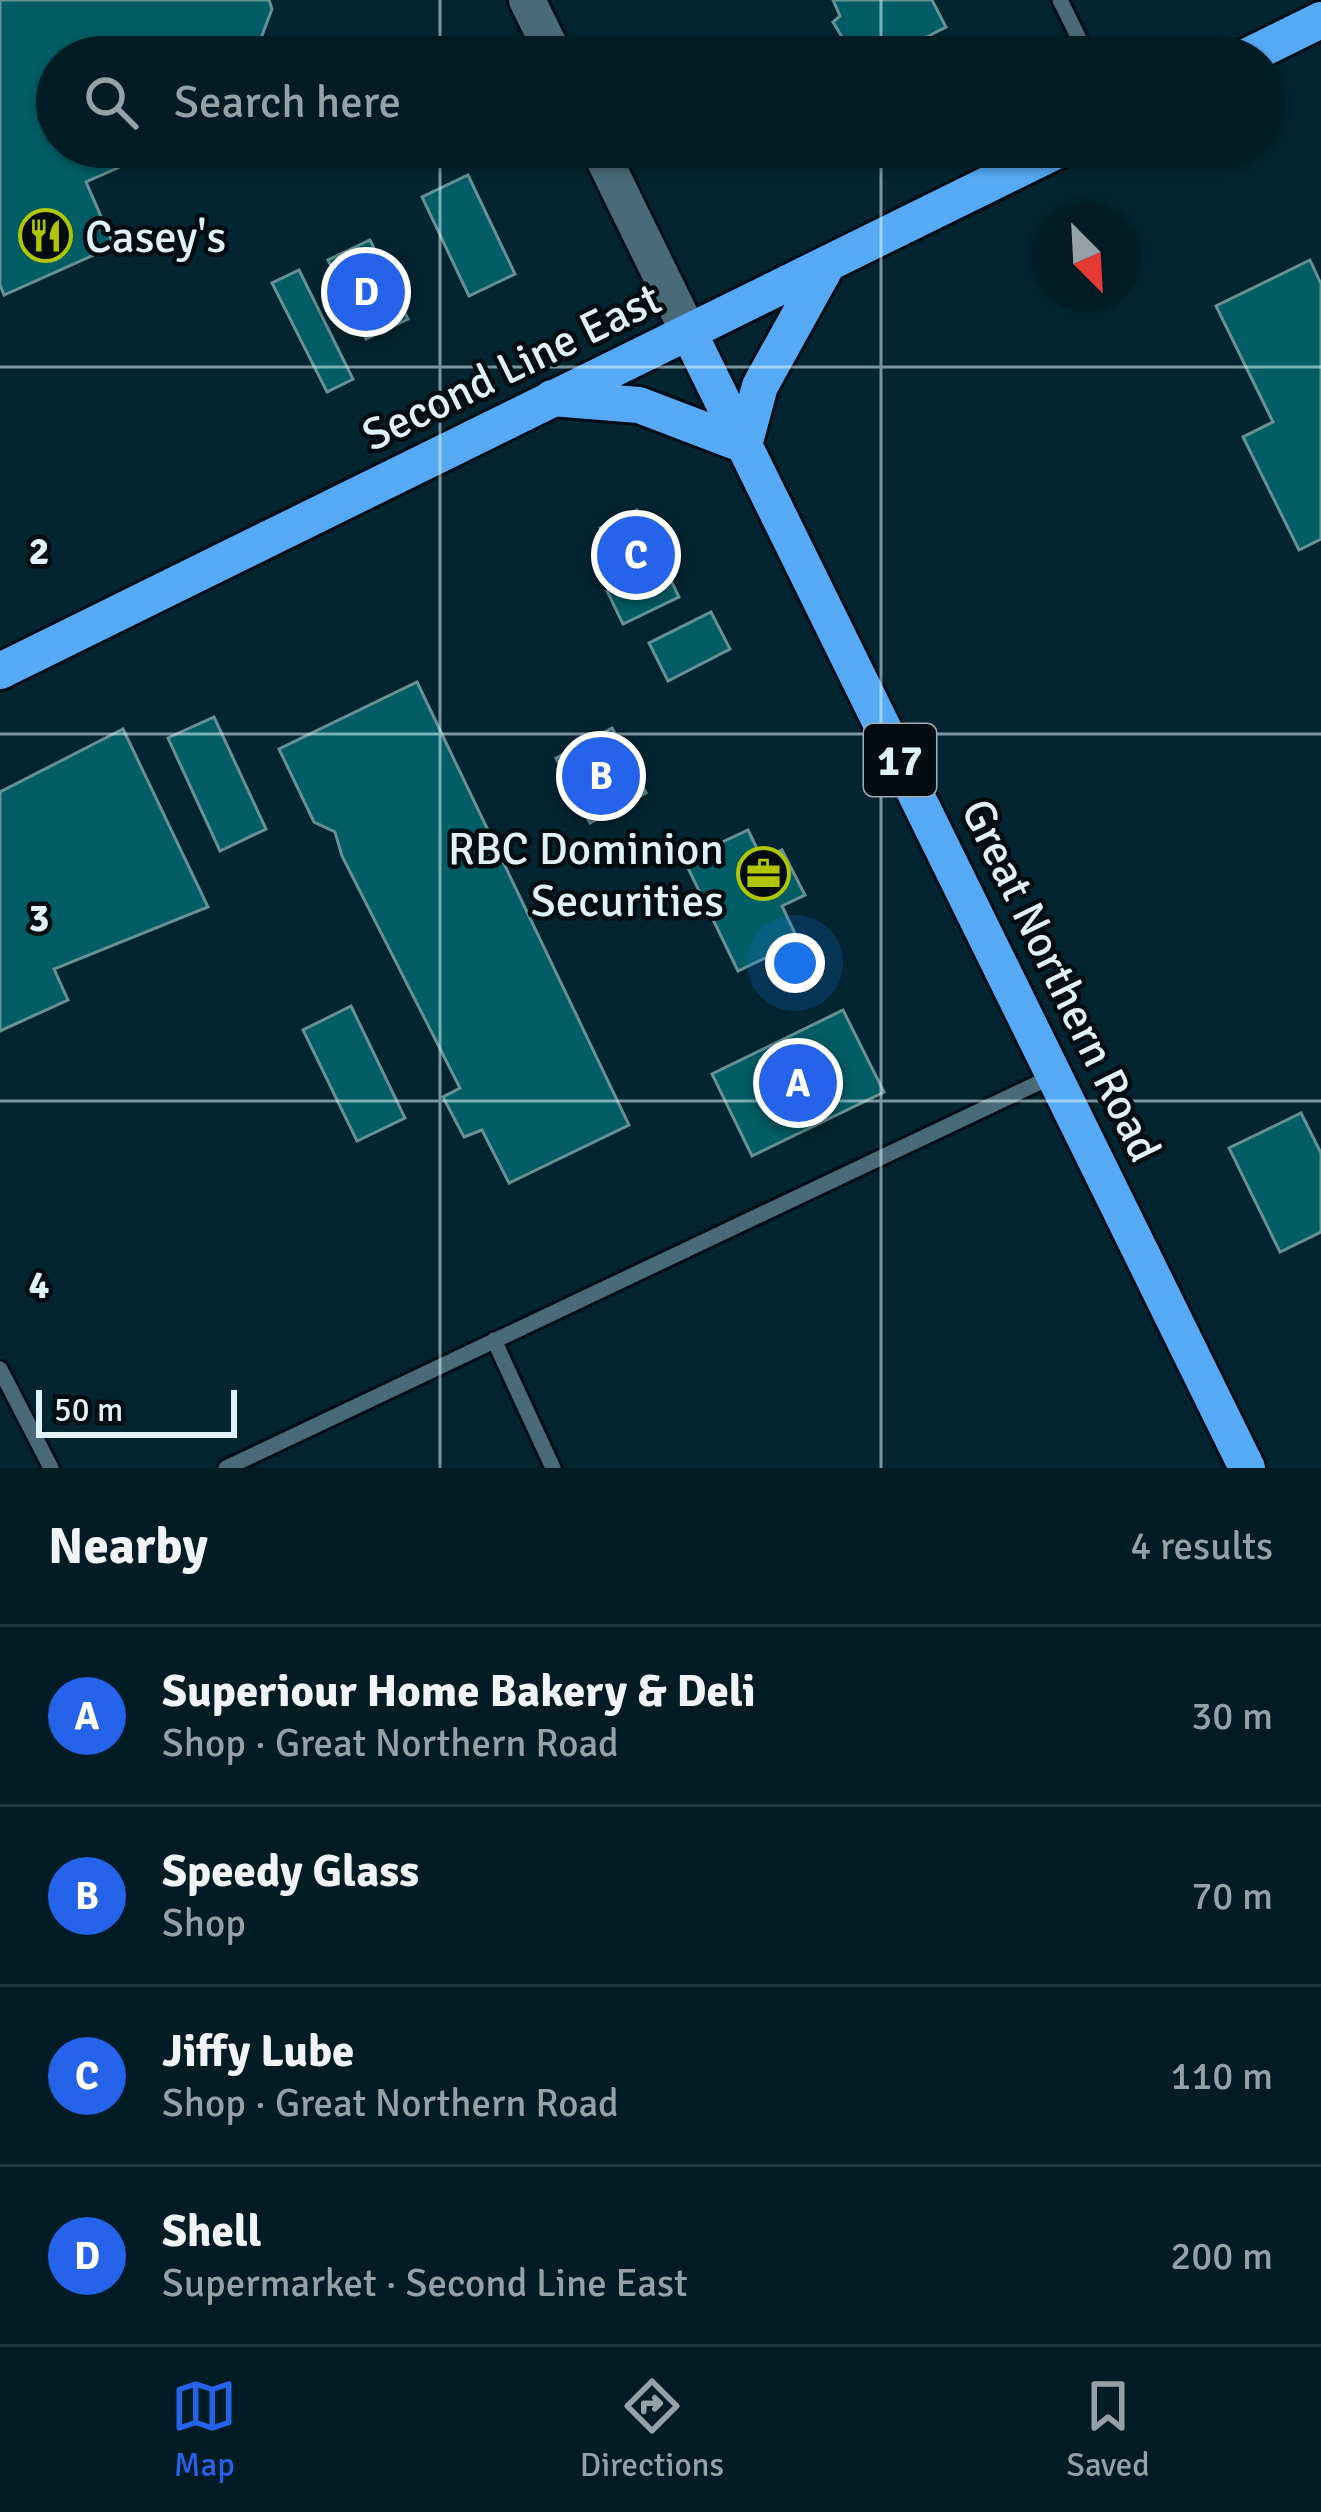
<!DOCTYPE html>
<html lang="en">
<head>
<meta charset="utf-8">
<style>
  :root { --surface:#021c25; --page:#102932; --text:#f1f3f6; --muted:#96a1a7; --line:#233a42; --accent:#2563eb }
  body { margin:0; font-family:Signika,sans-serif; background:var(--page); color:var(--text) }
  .compass { position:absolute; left:1033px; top:204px; width:108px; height:108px; border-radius:50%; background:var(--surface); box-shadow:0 3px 9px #0004; rotate:156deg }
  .scale { position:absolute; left:36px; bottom:30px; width:201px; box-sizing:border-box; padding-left:12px; border:6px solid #dff2fa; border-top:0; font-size:33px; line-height:42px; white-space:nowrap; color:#dff2fa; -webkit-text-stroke:9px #020c11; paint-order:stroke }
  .you { position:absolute; left:795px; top:963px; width:42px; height:42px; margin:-30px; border:9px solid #fff; border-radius:50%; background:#1a73e8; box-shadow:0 0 0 18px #1a73e833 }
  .badge { display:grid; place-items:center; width:78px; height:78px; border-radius:50%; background:var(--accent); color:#fff; font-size:39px; font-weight:700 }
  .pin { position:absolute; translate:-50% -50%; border:6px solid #fff; box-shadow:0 3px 12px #0006 }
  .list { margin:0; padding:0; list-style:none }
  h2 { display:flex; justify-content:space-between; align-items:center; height:156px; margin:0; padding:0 48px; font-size:51px }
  h2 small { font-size:39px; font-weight:400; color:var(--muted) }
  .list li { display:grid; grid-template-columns:78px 1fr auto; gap:36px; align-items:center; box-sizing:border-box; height:180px; padding:0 48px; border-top:3px solid var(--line) }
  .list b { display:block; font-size:45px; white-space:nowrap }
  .list p { margin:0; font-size:39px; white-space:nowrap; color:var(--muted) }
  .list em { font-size:39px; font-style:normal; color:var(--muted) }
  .icon { flex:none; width:66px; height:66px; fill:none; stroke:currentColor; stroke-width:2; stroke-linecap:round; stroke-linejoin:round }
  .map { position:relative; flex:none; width:1321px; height:1468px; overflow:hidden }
  .search { position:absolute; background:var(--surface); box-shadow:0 3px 9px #0004; left:36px; right:36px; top:36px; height:132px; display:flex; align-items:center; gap:30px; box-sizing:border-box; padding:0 42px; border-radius:66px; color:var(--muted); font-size:45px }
  .sheet { height:876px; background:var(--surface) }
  nav { display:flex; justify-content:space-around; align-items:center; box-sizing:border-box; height:168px; border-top:3px solid var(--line); background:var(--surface); font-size:33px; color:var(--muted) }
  nav a { display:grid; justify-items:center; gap:6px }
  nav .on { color:var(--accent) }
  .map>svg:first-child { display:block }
  .building { fill:#025d64; stroke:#689195; stroke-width:3 }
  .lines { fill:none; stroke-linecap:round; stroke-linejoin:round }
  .lane-casing { stroke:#000d16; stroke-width:21 }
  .secondary-casing { stroke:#000d16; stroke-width:42 }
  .highway-casing { stroke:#000d16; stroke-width:42 }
  .lane { stroke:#496b79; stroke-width:15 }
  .secondary { stroke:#496b79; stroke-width:36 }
  .highway { stroke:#56a9f4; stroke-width:36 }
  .grid { fill:none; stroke:#dff2fa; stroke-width:3; stroke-opacity:0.55 }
  .labels { text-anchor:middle; stroke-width:9; stroke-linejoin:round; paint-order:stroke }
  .shield { fill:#020c11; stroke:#9dadb4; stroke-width:3 }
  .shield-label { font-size:42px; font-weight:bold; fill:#dff2fa }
  .poi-label { font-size:45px; fill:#dff2fa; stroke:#020c11; text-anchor:start }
  .street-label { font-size:45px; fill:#dff2fa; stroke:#020c11 }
  .grid-label { font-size:39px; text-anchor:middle; font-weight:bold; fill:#dff2fa; stroke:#020c11; stroke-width:9; stroke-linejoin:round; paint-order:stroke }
</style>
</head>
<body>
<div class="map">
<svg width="1321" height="1468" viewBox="0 0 1321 1468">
  <rect width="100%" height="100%" fill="#022531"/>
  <path class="building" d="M0,0h269l3,9 -18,48h-197v90h108l-79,35 28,64 -110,49 -4,-10z
    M833,0h99l14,27 -59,30h-33l-21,-35 7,-6z
    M468,175l47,99 -46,22 -47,-99z
    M370,240l38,79 -42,20 -38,-79z
    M1310,260l11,24v255l-22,11 -56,-113 30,-15 -57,-116z
    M299,270l54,109 -26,13 -55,-109z
    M637,510l42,87 -56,27 -16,-33 19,-9 -26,-54z
    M711,612l19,37 -62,32 -19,-38z
    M417,682l212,443 -120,58 -27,-53 -18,7 -21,-40 17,-9 -118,-232 -7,-24 -21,-10 -35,-73z
    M214,717l52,112 -46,22 -52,-113z
    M612,728l34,65 -56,30 -34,-65z
    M123,729l85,178 -154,62 14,31 -68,31v-239z
    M748,830l14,29 20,-9 23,45 -23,11 17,36 -61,29 -54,-111z
    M351,1006l54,112 -48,23 -54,-111z
    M843,1010l41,82 -132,64 -40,-82z
    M1301,1113l20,40v79l-41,20 -51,-104z"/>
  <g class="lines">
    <defs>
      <path id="lane" d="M1060,0l28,57
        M494,1340l59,128
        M0,1369l51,99
        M226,1468l827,-392"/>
      <path id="secondary" d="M527,0l28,57
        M598,147l91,186"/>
      <path id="highway" d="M1246,57l75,-37
        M689,333l558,1135
        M552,398l87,7 105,40
        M744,445l16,-59 67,-121
        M0,671l1064,-524"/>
    </defs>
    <use href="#lane" class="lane-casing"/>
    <use href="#secondary" class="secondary-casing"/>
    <use href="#highway" class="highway-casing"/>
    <use href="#lane" class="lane"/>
    <use href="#secondary" class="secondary"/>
    <use href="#highway" class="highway"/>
  </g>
  <path class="grid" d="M440,0v57M881,0v57M440,147v1321M881,147v1321M0,367h1321M0,734h1321M0,1101h1321"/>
  <defs>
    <symbol id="restaurant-ring" viewBox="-11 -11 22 22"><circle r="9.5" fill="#020c11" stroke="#b1c500" stroke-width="1.5"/><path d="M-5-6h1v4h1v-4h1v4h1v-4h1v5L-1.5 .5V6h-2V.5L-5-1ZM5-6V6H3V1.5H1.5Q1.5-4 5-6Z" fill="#b1c500"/></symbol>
    <symbol id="office-ring" viewBox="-11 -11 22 22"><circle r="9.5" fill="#020c11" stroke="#b1c500" stroke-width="1.5"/><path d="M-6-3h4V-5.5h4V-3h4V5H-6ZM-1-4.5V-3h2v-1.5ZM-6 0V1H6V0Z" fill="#b1c500"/></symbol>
  </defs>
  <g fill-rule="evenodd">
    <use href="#restaurant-ring" x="16" y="206" width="59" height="59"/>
    <use href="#office-ring" x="734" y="844" width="59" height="59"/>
  </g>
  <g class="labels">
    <rect class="shield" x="864" y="724" width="72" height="72" rx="9"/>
    <g class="shield-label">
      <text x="900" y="775">17</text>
    </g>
    <g class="poi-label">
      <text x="85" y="252">Casey's</text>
      <text x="724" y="864" text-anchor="end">RBC Dominion<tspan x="724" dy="52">Securities</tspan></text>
    </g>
    <g class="street-label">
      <text transform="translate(511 366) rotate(-26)" y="16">Second Line East</text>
      <text transform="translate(1062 980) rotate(64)" y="16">Great Northern Road</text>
    </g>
  </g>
  <g class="grid-label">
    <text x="39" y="564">2</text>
    <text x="39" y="931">3</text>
    <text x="39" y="1298">4</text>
  </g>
</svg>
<svg class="compass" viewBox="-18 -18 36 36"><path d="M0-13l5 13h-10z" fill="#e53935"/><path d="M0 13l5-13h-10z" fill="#96a1a7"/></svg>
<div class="scale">50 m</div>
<div class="you"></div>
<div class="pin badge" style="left:798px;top:1083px">A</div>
<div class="pin badge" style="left:601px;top:776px">B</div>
<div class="pin badge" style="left:636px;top:555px">C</div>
<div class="pin badge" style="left:366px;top:292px">D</div>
<div class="search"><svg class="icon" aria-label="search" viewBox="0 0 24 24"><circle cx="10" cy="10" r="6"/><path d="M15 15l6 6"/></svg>Search here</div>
</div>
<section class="sheet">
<h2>Nearby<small>4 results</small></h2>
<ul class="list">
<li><span class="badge">A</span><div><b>Superiour Home Bakery &amp; Deli</b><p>Shop · Great Northern Road</p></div><em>30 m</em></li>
<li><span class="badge">B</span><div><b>Speedy Glass</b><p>Shop</p></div><em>70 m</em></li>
<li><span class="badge">C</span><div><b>Jiffy Lube</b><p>Shop · Great Northern Road</p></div><em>110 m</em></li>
<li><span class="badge">D</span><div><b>Shell</b><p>Supermarket · Second Line East</p></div><em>200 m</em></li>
</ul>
</section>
<nav>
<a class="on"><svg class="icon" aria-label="map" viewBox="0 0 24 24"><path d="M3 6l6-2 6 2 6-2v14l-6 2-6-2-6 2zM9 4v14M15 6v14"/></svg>Map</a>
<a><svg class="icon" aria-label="directions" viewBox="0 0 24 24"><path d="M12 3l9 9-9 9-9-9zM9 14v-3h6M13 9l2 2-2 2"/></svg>Directions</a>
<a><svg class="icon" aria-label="saved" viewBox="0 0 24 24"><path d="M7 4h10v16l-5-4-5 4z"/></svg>Saved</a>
</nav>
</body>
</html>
